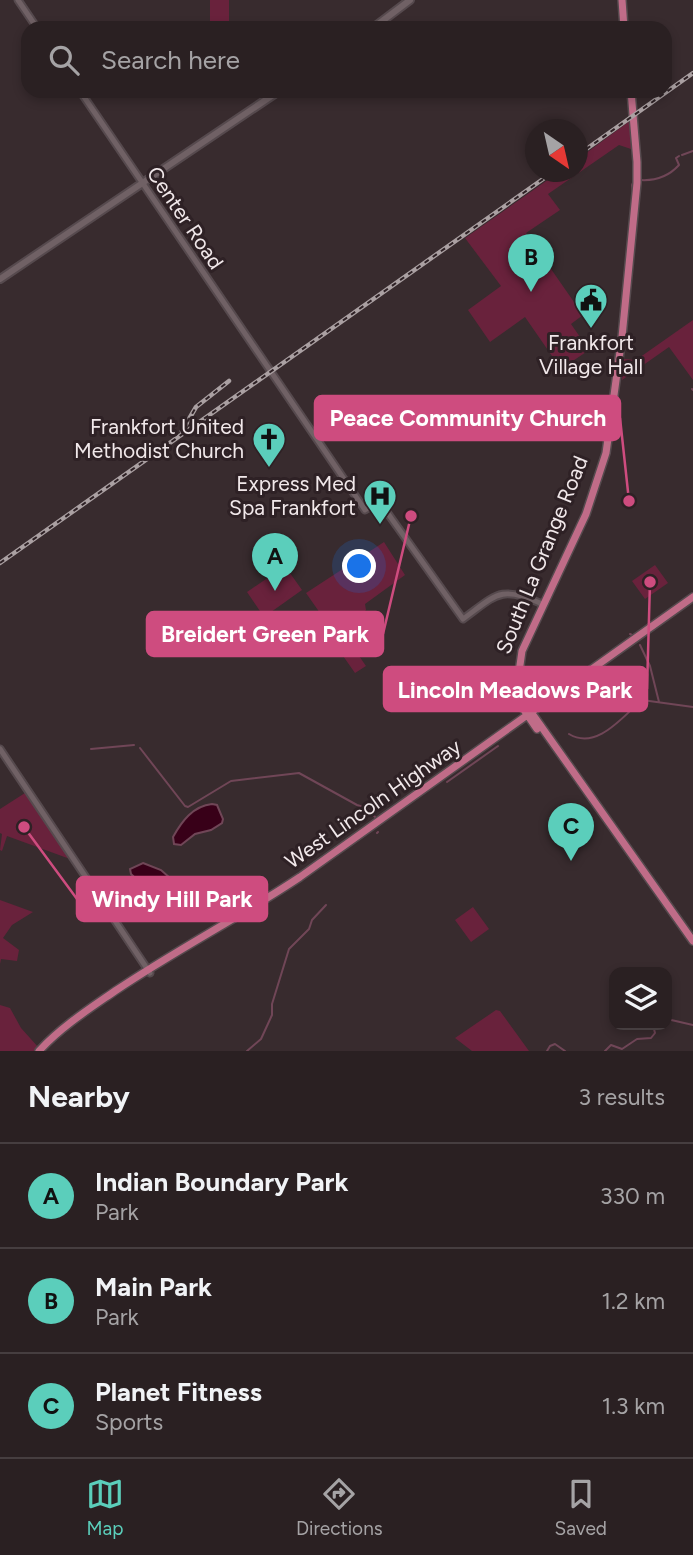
<!DOCTYPE html>
<html lang="en">
<head>
<meta charset="utf-8">
<style>
  :root { --surface:#2a2022; --page:#362d2f; --text:#f1f3f6; --muted:#a5a3a5; --line:#463e40; --accent:#5bcebb }
  body { margin:0; font-family:Figtree,sans-serif; background:var(--page); color:var(--text) }
  .controls { position:absolute; right:21px; bottom:21px; display:grid; overflow:hidden; border-radius:14px; box-shadow:0 4px 10px #0003 }
  .controls button { width:63px; height:63px; display:grid; place-items:center; padding:0; border:0; border-bottom:2px solid var(--line); background:var(--surface); color:var(--text); font:35px sans-serif }
  .compass { position:absolute; left:525px; top:119px; width:63px; height:63px; border-radius:50%; background:var(--surface); box-shadow:0 4px 10px #0003; rotate:146deg }
  .you { position:absolute; left:360px; top:567px; width:24px; height:24px; margin:-18px; border:5px solid #fff; border-radius:50%; background:#1a73e8; box-shadow:0 0 0 10px #1a73e833 }
  .badge { display:grid; place-items:center; width:46px; height:46px; border-radius:50%; background:var(--accent); color:#111; font-size:23px; font-weight:700 }
  .pin { position:absolute; translate:-50% -58px; filter:drop-shadow(0 2px 4px #0008) }
  .pin::after { content:''; position:absolute; top:37px; width:24px; height:21px; background:inherit; clip-path:polygon(0 0,100% 0,50% 100%) }
  .list { margin:0; padding:0; list-style:none }
  h2 { display:flex; justify-content:space-between; align-items:center; height:91px; margin:0; padding:0 28px; font-size:30px }
  h2 small { font-size:23px; font-weight:400; color:var(--muted) }
  .list li { display:grid; grid-template-columns:46px 1fr auto; gap:21px; align-items:center; box-sizing:border-box; height:105px; padding:0 28px; border-top:2px solid var(--line) }
  .list b { display:block; font-size:26px; white-space:nowrap }
  .list p { margin:0; font-size:23px; white-space:nowrap; color:var(--muted) }
  .list em { font-size:23px; font-style:normal; color:var(--muted) }
  .icon { flex:none; width:38px; height:38px; fill:none; stroke:currentColor; stroke-width:2; stroke-linecap:round; stroke-linejoin:round }
  .map { position:relative; flex:none; width:693px; height:1051px; overflow:hidden }
  .search { position:absolute; background:var(--surface); box-shadow:0 4px 10px #0003; left:21px; right:21px; top:21px; height:77px; display:flex; align-items:center; gap:18px; box-sizing:border-box; padding:0 24px; border-radius:21px; color:var(--muted); font-size:26px }
  .sheet { height:406px; background:var(--surface) }
  nav { display:flex; justify-content:space-around; align-items:center; box-sizing:border-box; height:98px; border-top:2px solid var(--line); background:var(--surface); font-size:19px; color:var(--muted) }
  nav a { display:grid; justify-items:center; gap:4px }
  nav .on { color:var(--accent) }
  .map>svg:first-child { display:block }
  .green { fill:#69223c }
  .water { fill:#380018; stroke:#704657; stroke-width:2 }
  .lines { fill:none; stroke-linecap:round; stroke-linejoin:round }
  .stream { stroke:#704657; stroke-width:2 }
  .tertiary-casing { stroke:#564a4e; stroke-width:9 }
  .secondary-casing { stroke:#564a4e; stroke-width:10 }
  .primary-casing { stroke:#564a4e; stroke-width:10 }
  .tertiary { stroke:#706165; stroke-width:5 }
  .secondary { stroke:#706165; stroke-width:6 }
  .primary { stroke:#c06c88; stroke-width:7 }
  .rail-casing { stroke:#aaa0a2; stroke-width:4.5 }
  .rail { stroke:#2e2125; stroke-width:2; stroke-dasharray:5; stroke-linecap:butt }
  .labels { text-anchor:middle; stroke-width:6; stroke-linejoin:round; paint-order:stroke }
  .street-label { font-size:21px; fill:#f1e8ea; stroke:#2e2125 }
  .poi-label { font-size:21px; fill:#f1e8ea; stroke:#2e2125; text-anchor:end }
  .leader { fill:none; stroke:#ce4c7f; stroke-width:2.5 }
  .callout-dot { fill:#ce4c7f; stroke:#2e2125; stroke-width:2.5 }
  .callout { fill:#ce4c7f; stroke:#ce4c7f; stroke-width:2.5 }
  .callout-label { font-size:23px; text-anchor:middle; font-weight:bold; fill:#fff }
</style>
</head>
<body>
<div class="map">
<svg width="693" height="1051" viewBox="0 0 693 1051">
  <rect width="100%" height="100%" fill="#382b2e"/>
  <path class="green" d="M210,0h19v28h-19z
    M631,120l3,30 -15,-5 -71,49 12,16 -34,23 57,82 -12,9 18,26 -28,19 -36,-52 -35,25 -22,-32 33,-24 -36,-48 94,-66h19v-13z
    M693,320v60l-24,-33 -47,33 2,-21 12,1z
    M384,542l21,33 -40,29 1,6 -4,4 8,10 -22,16 18,26 -11,7 -21,-30v-10l-28,-40z
    M655,565l13,18 -23,16 -13,-18z
    M285,566l17,24 -38,27 -17,-25z
    M25,793l45,66 -63,-23 -5,15 -2,-1 2,-16 -2,-1v-24z
    M0,900l33,12 -21,13 -9,13 16,12 -2,11 -16,-2 -1,5z
    M473,907l16,22 -18,13 -16,-22z
    M0,1005l10,3 11,20 18,20 -3,3h-36z
    M496,1010l4,1 29,40h-57l-17,-13z"/>
  <path class="water" d="M212,804l5,1 6,14 -1,4 -11,7 -16,4 -14,11 -7,-1 -1,-7c9,-16 20,-31 39,-33z
    M143,863l18,7 9,8 2,13 5,7 -2,5 -7,3 -5,-1 -32,-31 -1,-5z"/>
  <g class="lines">
    <path class="stream" d="M682,155l11,-4
      M640,180c15,1 29,-4 39,-15l-3,-7 3,-2
      M633,192l-1,-7 2,-5
      M692,389l1,1
      M630,634l2,1
      M640,645l10,21 9,36
      M569,734c28,17 54,-18 73,-34l51,7
      M140,748l45,58 3,1 43,-26 68,-8 58,32 10,3 8,9
      M91,749l43,-4
      M447,782l51,-36
      M377,833l1,-1
      M667,1019l26,6
      M247,1051l14,-12 11,-24v-11l17,-55 20,-20 3,-9 14,-15
      M547,1051l3,-5 5,-2 10,7
      M605,1051l6,-6 11,4 15,-10 14,-1 4,-5 -2,-8"/>
    <defs>
      <path id="tertiary" d="M18,0l19,28
        M80,91l285,419 14,-9 84,118c33,-24 37,-34 77,-16l2,3
        M0,749l150,224"/>
      <path id="secondary" d="M373,28l37,-28
        M0,279l279,-188"/>
      <path id="primary" d="M622,0l2,28
        M631,91l6,71v21l-15,154 -16,116 -20,61 -64,137 -3,21 1,13 11,27 162,229
        M517,691l7,19 13,19
        M39,1051c22,-24 50,-42 76,-60 61,-41 125,-74 185,-114l393,-280"/>
    </defs>
    <use href="#tertiary" class="tertiary-casing"/>
    <use href="#secondary" class="secondary-casing"/>
    <use href="#primary" class="primary-casing"/>
    <use href="#tertiary" class="tertiary"/>
    <use href="#secondary" class="secondary"/>
    <use href="#primary" class="primary"/>
    <defs>
      <path id="rail" d="M578,155l115,-82
        M182,431l14,-24 33,-26
        M0,563l553,-391"/>
    </defs>
    <use href="#rail" class="rail-casing"/>
    <use href="#rail" class="rail"/>
  </g>
  <defs>
    <symbol id="civic-pin" viewBox="-11 -11 22 30"><path d="M0 17L-7.5 6A9.5 9.5 0 1 1 7.5 6Z" fill="#5bcebb" stroke="#2e2125"/><path d="M-.6-6.5H3V-4.5H.6V-3L4-1V1h2V6H-6V1h2V-1L-.6-3ZM-1.2 2.5V6h2.4V2.5Z" fill="#111"/></symbol>
    <symbol id="church-pin" viewBox="-11 -11 22 30"><path d="M0 17L-7.5 6A9.5 9.5 0 1 1 7.5 6Z" fill="#5bcebb" stroke="#2e2125"/><path d="M-1.2-6h2.4v3.5h3.3v2.4h-3.3V6h-2.4V-.1h-3.3v-2.4h3.3Z" fill="#111"/></symbol>
    <symbol id="hospital-pin" viewBox="-11 -11 22 30"><path d="M0 17L-7.5 6A9.5 9.5 0 1 1 7.5 6Z" fill="#5bcebb" stroke="#2e2125"/><path d="M-5-5h3v3.5h4V-5h3V5h-3V1.5h-4V5h-3Z" fill="#111"/></symbol>
  </defs>
  <g fill-rule="evenodd">
    <use href="#civic-pin" x="572" y="281" width="38" height="52"/>
    <use href="#church-pin" x="250" y="420" width="38" height="52"/>
    <use href="#hospital-pin" x="361" y="477" width="38" height="52"/>
  </g>
  <g class="labels">
    <g class="street-label">
      <text transform="translate(185 218) rotate(56)" y="7">Center Road</text>
      <text transform="translate(542 555) rotate(-68)" y="7">South La Grange Road</text>
      <text transform="translate(373 804) rotate(-35)" y="7">West Lincoln Highway</text>
    </g>
    <g class="poi-label">
      <text x="591" y="350" text-anchor="middle">Frankfort<tspan x="591" dy="24">Village Hall</tspan></text>
      <text x="244" y="434">Frankfort United<tspan x="244" dy="24">Methodist Church</tspan></text>
      <text x="356" y="491">Express Med<tspan x="356" dy="24">Spa Frankfort</tspan></text>
    </g>
  </g>
  <path class="leader" d="M629 501L620 418M411 516L383 634M650 582L647 689M24 827L77 899"/>
  <g class="callout-dot">
    <circle cx="629" cy="501" r="7"/>
    <circle cx="411" cy="516" r="7"/>
    <circle cx="650" cy="582" r="7"/>
    <circle cx="24" cy="827" r="7"/>
  </g>
  <g class="callout">
    <rect x="315" y="396" width="305" height="44" rx="7"/>
    <rect x="147" y="612" width="236" height="44" rx="7"/>
    <rect x="384" y="667" width="263" height="44" rx="7"/>
    <rect x="77" y="877" width="190" height="44" rx="7"/>
  </g>
  <g class="callout-label">
    <text x="468" y="426">Peace Community Church</text>
    <text x="265" y="642">Breidert Green Park</text>
    <text x="515" y="698">Lincoln Meadows Park</text>
    <text x="172" y="907">Windy Hill Park</text>
  </g>
</svg>
<div class="controls">
<button><svg class="icon" aria-label="layers" viewBox="0 0 24 24"><path d="M12 4l9 5-9 5-9-5zM3 14l9 5 9-5"/></svg></button>
</div>
<svg class="compass" viewBox="-18 -18 36 36"><path d="M0-13l5 13h-10z" fill="#e53935"/><path d="M0 13l5-13h-10z" fill="#a5a3a5"/></svg>
<div class="you"></div>
<div class="pin badge" style="left:275px;top:591px">A</div>
<div class="pin badge" style="left:531px;top:292px">B</div>
<div class="pin badge" style="left:571px;top:861px">C</div>
<div class="search"><svg class="icon" aria-label="search" viewBox="0 0 24 24"><circle cx="10" cy="10" r="6"/><path d="M15 15l6 6"/></svg>Search here</div>
</div>
<section class="sheet">
<h2>Nearby<small>3 results</small></h2>
<ul class="list">
<li><span class="badge">A</span><div><b>Indian Boundary Park</b><p>Park</p></div><em>330 m</em></li>
<li><span class="badge">B</span><div><b>Main Park</b><p>Park</p></div><em>1.2 km</em></li>
<li><span class="badge">C</span><div><b>Planet Fitness</b><p>Sports</p></div><em>1.3 km</em></li>
</ul>
</section>
<nav>
<a class="on"><svg class="icon" aria-label="map" viewBox="0 0 24 24"><path d="M3 6l6-2 6 2 6-2v14l-6 2-6-2-6 2zM9 4v14M15 6v14"/></svg>Map</a>
<a><svg class="icon" aria-label="directions" viewBox="0 0 24 24"><path d="M12 3l9 9-9 9-9-9zM9 14v-3h6M13 9l2 2-2 2"/></svg>Directions</a>
<a><svg class="icon" aria-label="saved" viewBox="0 0 24 24"><path d="M7 4h10v16l-5-4-5 4z"/></svg>Saved</a>
</nav>
</body>
</html>
